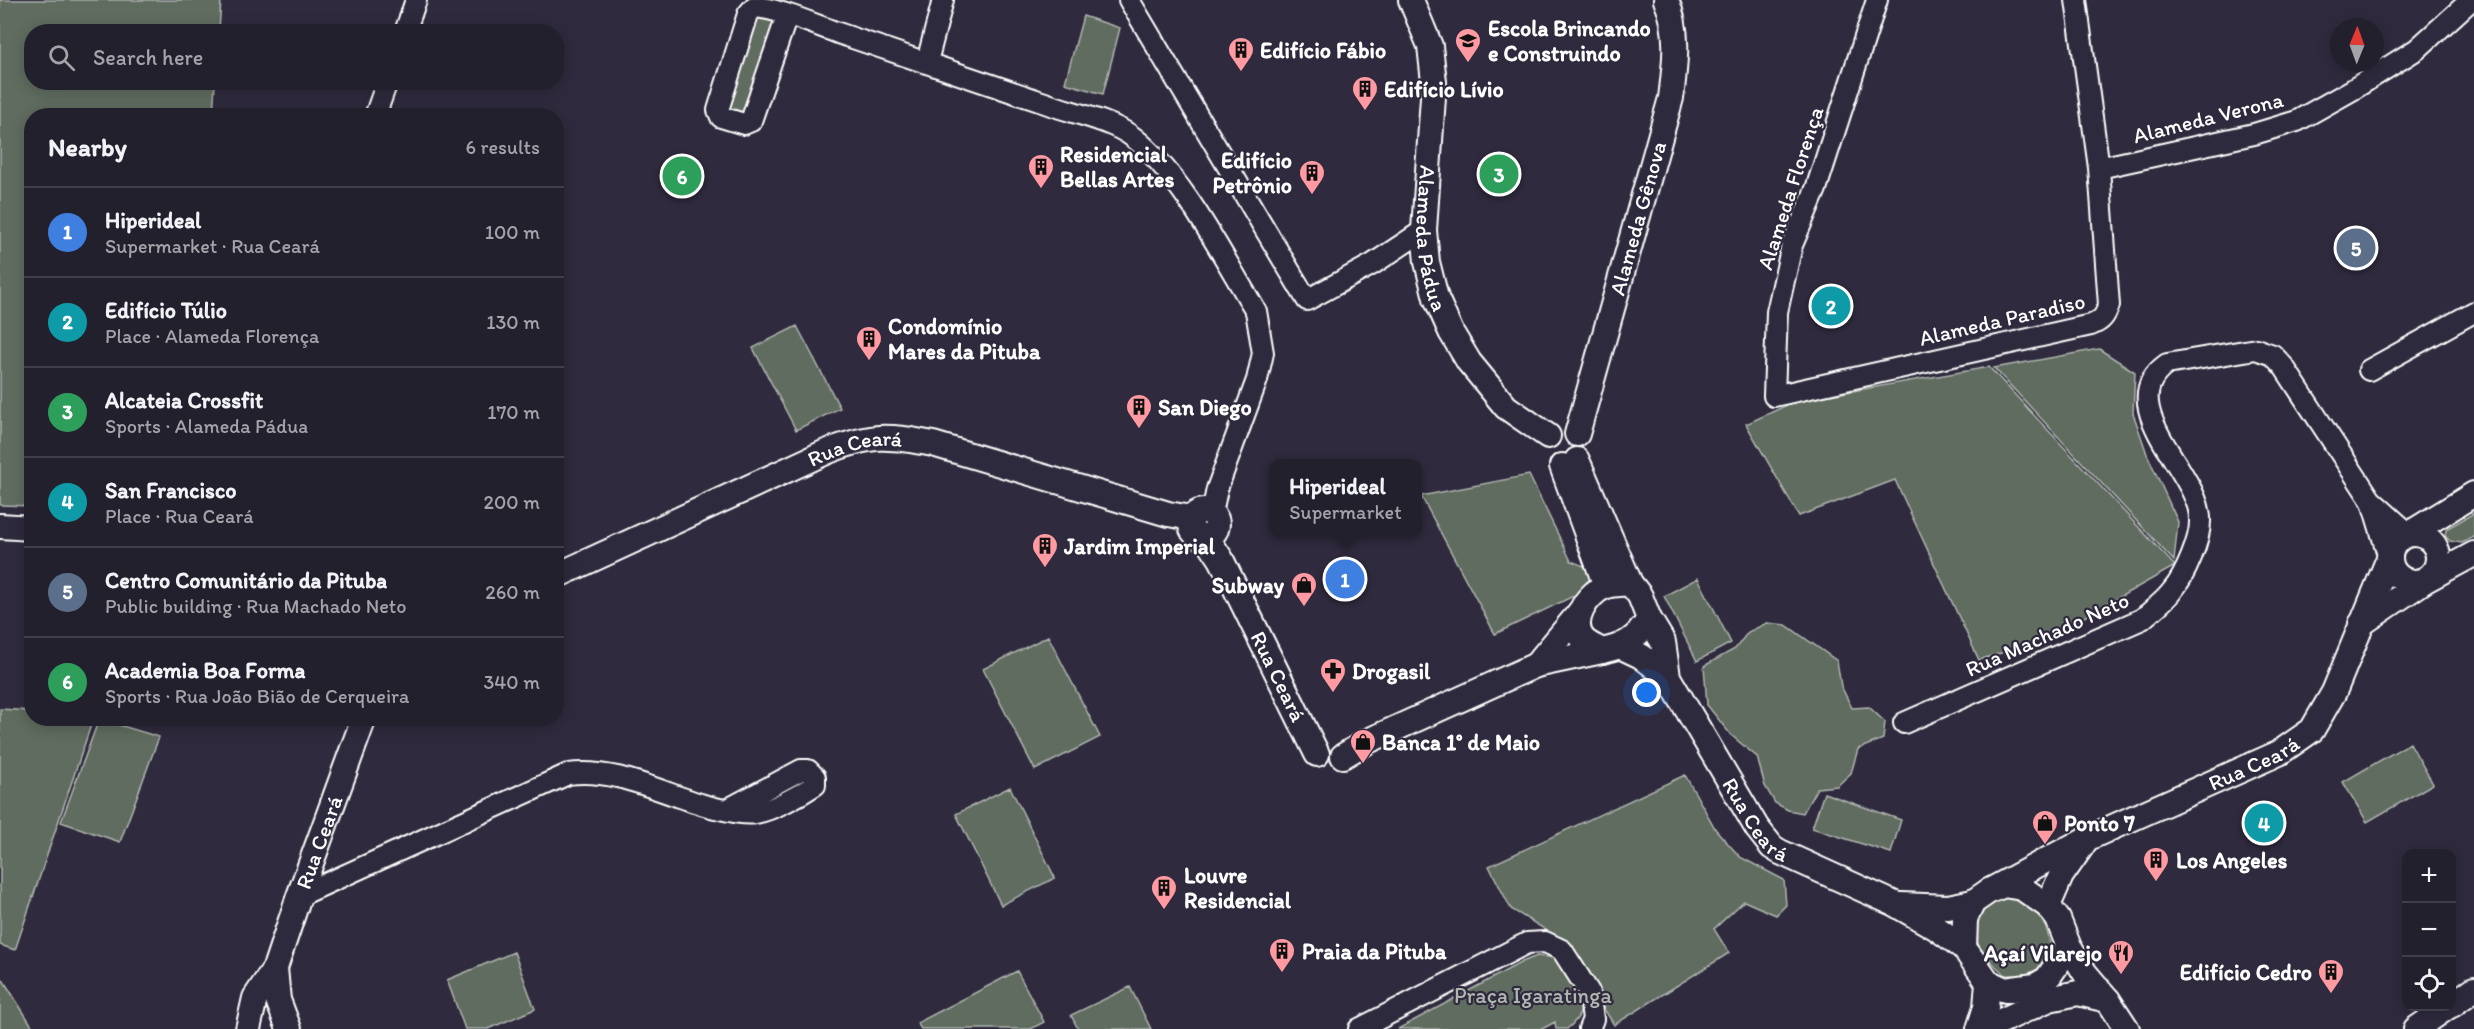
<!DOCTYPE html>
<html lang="en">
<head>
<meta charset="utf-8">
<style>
  :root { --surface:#23202e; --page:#2b2836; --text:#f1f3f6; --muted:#a3a3aa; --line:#403e4a; --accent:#ff9aa2 }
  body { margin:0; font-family:Itim,sans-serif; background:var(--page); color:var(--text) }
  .controls { position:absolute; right:18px; bottom:18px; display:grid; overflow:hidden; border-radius:12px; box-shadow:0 3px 15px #0003 }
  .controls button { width:54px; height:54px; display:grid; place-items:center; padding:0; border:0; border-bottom:2px solid var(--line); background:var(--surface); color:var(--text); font:30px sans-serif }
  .compass { position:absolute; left:2330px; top:18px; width:54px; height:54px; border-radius:50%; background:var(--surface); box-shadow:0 3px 15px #0003; rotate:1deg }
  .you { position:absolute; left:1647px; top:693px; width:21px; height:21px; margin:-15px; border:4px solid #fff; border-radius:50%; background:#1a73e8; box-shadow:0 0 0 9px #1a73e833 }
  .badge { display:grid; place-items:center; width:39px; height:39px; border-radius:50%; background:var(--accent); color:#fff; font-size:20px; font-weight:700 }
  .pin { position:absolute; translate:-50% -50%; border:3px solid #fff; box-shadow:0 2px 6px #0006 }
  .popup { position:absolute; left:1269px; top:459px; width:153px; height:78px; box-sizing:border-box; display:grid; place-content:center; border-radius:12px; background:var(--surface); filter:drop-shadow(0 2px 4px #0005); font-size:20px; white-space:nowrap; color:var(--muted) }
  .popup b { font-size:22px; color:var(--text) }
  .popup::after { content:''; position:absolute; left:50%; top:100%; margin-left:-12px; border:12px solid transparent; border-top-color:var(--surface) }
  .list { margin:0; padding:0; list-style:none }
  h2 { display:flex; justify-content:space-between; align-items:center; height:78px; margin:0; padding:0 24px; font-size:26px }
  h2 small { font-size:20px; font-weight:400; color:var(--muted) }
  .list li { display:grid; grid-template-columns:39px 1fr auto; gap:18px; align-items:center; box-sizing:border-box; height:90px; padding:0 24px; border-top:2px solid var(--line) }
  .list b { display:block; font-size:22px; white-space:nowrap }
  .list p { margin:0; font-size:20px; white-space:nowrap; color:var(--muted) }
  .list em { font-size:20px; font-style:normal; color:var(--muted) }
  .icon { flex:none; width:33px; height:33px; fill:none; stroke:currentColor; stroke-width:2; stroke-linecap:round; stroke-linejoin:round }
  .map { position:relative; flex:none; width:2474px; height:1029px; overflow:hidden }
  .search { position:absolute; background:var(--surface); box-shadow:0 3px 15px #0003; left:24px; top:24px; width:540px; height:66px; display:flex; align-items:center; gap:15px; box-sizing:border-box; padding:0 21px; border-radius:24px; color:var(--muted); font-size:22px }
  .panel { position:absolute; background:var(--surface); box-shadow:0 3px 15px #0003; left:24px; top:108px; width:540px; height:618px; border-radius:24px }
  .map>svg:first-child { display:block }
  .green { fill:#616c60; stroke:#b0b6b0; stroke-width:1.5 }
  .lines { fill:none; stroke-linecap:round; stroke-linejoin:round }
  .minor-casing { stroke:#fff; stroke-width:24 }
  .tertiary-casing { stroke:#fff; stroke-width:28 }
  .minor { stroke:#2f2a3d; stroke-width:20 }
  .tertiary { stroke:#2f2a3d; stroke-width:24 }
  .labels { text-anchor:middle; stroke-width:4.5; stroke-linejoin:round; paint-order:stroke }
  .poi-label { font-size:22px; font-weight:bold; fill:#fff; stroke:#2f2a3d; text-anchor:start }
  .street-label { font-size:22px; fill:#fff; stroke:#2f2a3d }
  .park-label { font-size:22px; fill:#b0b6b0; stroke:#2f2a3d }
</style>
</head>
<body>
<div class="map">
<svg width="2474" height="1029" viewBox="0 0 2474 1029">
  <rect width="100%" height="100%" fill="#2f2a3d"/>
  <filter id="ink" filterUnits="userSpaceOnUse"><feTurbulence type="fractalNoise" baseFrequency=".0167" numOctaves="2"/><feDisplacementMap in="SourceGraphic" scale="12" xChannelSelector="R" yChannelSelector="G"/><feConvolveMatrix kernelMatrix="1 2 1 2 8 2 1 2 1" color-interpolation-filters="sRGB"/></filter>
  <g filter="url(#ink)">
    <path class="green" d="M0,0h221l-2,31 -187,1v50l183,1 -2,32 -181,1 -1,390 -31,-1z
      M757,8l27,11 -31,100 -28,-9z
      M1083,16l37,12 -17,66 -38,-11z
      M797,326l43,82 -44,22 -43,-82z
      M2099,349l36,23 -2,41 14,41 31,68 -4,39 -180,-193z
      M1989,367l186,199 -130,73 -66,21 -84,-180 -96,36 -53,-92 50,-23z
      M1529,475l42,86 13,5 7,10 -1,12 -95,46 -74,-138z
      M2474,513v24l-12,6 -12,-2 -5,-5 1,-7z
      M1698,578l33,65 -34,18 -33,-65z
      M1767,623l19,2 51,36 4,25 11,22 17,-1 16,15 -2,17 -25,10 -7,24 -14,13 -20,2 -14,25 -15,-3 -13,-7 -10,-17 -8,-29 -26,-22 -24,-30 -3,-39 31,-17 13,-17z
      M1048,636l52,101 -65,33 -52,-101z
      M0,709l31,2 1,7 61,1 -78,231 -15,-5z
      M99,719l60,18 -39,105 -59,-20z
      M2410,743l23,41 -66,38 -24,-40z
      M1685,775l31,55 24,27 44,23 2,25 -10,10 -32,-14 -30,28 15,24 -115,72 -53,-86 -50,-30 -22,-43z
      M1010,787l45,91 -54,27 -45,-91z
      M1824,793l77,27 -10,33 -79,-25z
      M2007,895c6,2 13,3 18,7 23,16 40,59 4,71 -7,3 -16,2 -23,2 -19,-15 -46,-43 -25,-68 5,-5 19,-9 26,-12z
      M514,952l21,57 -47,20h-23l-18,-49z
      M1537,956c8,1 17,0 23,6 8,8 23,38 21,48 -2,8 -8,14 -14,19h-11l-1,-7 -13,7h-144l124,-67z
      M1017,971l27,51 -13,7h-110l-4,-6z
      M0,975l34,54h-34z
      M1130,987l21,42h-73l-7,-14z"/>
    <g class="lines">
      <defs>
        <path id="minor" d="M1129,0l178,300 66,-36 51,-34
          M1877,0l-61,189 -24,56 -15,67 -3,84 317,-71c11,-4 14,-9 18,-20l-10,-137 -23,-168
          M787,16l-36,105 -7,3 -23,-7 -3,-7 30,-96 6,-7c23,1 64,19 87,27 69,23 138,46 207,70 25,9 64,17 85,33 50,39 89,119 123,174l7,42 -6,27 -40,109 -5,24
          M405,32l11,-32
          M927,62l16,-62
          M375,116l12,-34
          M2099,168l155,-34 43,-13 55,-31 65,-41 54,-49
          M2369,370l105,-58
          M2372,502l17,56
          M1904,723l238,-104c10,-9 22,-17 30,-28 13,-15 29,-52 28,-72 0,-46 -91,-114 -33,-155l89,-15 17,6 11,12 87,133 38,34
          M299,896l269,-122c48,-7 97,21 143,33 14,3 31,8 45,6 17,-3 44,-18 59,-28v-8l-7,-7h-7l-75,40
          M1359,1029l168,-86 18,-1 17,8 27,42 4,27 -4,10"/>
        <g id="tertiary">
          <path id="s1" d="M1411,0l19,46 4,36 -10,148 3,32 9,36 15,34 18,30 37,45 42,29"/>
          <path id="s2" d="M1577,434l94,-336c4,-33 9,-67 -5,-98"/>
          <path d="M1577,460l53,123 10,13 9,23c-13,21 -24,27 -47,32 -5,-3 -12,-6 -17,-10 -18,-17 2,-48 21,-55 7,-2 17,-2 24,-3"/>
          <path d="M1562,466l44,120"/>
          <circle cx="1204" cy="524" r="13"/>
          <path d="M0,526l32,2"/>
          <circle cx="2414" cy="558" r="24"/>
          <path d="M2409,534l65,-40"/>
          <path id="s3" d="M1207,538l14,21 96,195"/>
          <path id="s4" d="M556,576l270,-124c46,-18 60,-17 107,-8l235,70 24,4"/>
          <path id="s5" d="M1649,619l14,23 5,35 89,151 15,19 8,5 115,52 40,23 29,21"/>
          <path d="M2361,624l63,-43 50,-27"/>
          <path d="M1622,647l19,9 27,21"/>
          <path d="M1536,665l44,-53"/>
          <path d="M1343,756l25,-15 168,-76 66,-14"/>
          <path id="s6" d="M1989,891l97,-52 193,-86 33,-23 22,-38 55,-134"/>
          <path d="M1901,905l47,2 25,-5"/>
          <path d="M2048,906l13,-30 23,-33"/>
          <path d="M2069,947l-22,32 -12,7 -30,4 -17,-8 -24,-34 1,-29 8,-17 16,-11 15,-6 18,3 26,18 10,13 11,28 16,26 23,27 19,29"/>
          <path d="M275,968l3,32 11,29"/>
          <path d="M2452,1005l22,-16"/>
          <path id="s7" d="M248,1029l7,-31 20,-30 24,-72 65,-178"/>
          <path d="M1979,1029l7,-22 2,-25"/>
          <path d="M1984,1029l65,-30 29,-6 30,7"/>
          <path d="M2416,1029l33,-23"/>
        </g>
      </defs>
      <use href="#minor" class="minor-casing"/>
      <use href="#tertiary" class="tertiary-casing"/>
      <use href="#minor" class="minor"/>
      <use href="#tertiary" class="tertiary"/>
    </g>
  </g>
  <defs>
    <symbol id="school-pin" viewBox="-11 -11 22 30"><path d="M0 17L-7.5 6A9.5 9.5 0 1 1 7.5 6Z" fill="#ff9aa2" stroke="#2f2a3d"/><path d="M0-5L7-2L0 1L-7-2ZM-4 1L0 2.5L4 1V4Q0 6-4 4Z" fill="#111"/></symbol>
    <symbol id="building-pin" viewBox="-11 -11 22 30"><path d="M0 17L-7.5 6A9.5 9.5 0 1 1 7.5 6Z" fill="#ff9aa2" stroke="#2f2a3d"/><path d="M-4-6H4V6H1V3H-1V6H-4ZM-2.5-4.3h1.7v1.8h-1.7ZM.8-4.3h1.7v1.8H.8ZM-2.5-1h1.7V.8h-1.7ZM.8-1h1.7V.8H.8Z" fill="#111"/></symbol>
    <symbol id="shop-pin" viewBox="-11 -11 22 30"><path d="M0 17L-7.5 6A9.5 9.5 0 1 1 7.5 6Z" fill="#ff9aa2" stroke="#2f2a3d"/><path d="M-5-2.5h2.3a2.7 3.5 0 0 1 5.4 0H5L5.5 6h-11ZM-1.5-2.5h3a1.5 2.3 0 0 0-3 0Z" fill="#111"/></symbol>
    <symbol id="pharmacy-pin" viewBox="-11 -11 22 30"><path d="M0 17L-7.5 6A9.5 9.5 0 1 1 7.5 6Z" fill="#ff9aa2" stroke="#2f2a3d"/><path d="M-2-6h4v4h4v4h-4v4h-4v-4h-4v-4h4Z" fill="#111"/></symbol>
    <symbol id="restaurant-pin" viewBox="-11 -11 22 30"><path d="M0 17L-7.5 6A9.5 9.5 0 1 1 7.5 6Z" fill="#ff9aa2" stroke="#2f2a3d"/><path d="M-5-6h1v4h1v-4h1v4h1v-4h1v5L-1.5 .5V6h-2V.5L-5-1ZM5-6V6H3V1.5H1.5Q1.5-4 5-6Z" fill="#111"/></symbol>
  </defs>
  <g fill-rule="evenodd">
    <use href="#school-pin" x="1453" y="26" width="30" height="40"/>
    <use href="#building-pin" x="1226" y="35" width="30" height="40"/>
    <use href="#building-pin" x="1350" y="74" width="30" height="40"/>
    <use href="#building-pin" x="1026" y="152" width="30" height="40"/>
    <use href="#building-pin" x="1297" y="158" width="30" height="40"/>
    <use href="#building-pin" x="854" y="324" width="30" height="40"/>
    <use href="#building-pin" x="1124" y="392" width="30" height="40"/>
    <use href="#building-pin" x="1030" y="531" width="30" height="40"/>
    <use href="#shop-pin" x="1289" y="570" width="30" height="40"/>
    <use href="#pharmacy-pin" x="1318" y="656" width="30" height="40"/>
    <use href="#shop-pin" x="1348" y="727" width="30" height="40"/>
    <use href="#shop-pin" x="2030" y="808" width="30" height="40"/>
    <use href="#building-pin" x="2141" y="845" width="30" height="40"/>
    <use href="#building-pin" x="1149" y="873" width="30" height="40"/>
    <use href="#building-pin" x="1267" y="936" width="30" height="40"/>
    <use href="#restaurant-pin" x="2106" y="938" width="30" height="40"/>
    <use href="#building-pin" x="2316" y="957" width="30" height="40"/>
  </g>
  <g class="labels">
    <g class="poi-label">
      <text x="1488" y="36">Escola Brincando<tspan x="1488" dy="25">e Construindo</tspan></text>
      <text x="1260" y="58">Edifício Fábio</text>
      <text x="1384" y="97">Edifício Lívio</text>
      <text x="1060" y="162">Residencial<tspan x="1060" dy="25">Bellas Artes</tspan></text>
      <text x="1292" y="168" text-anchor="end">Edifício<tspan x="1292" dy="25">Petrônio</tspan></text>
      <text x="888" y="334">Condomínio<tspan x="888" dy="25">Mares da Pituba</tspan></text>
      <text x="1158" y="415">San Diego</text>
      <text x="1064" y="554">Jardim Imperial</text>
      <text x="1284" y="593" text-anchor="end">Subway</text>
      <text x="1352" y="679">Drogasil</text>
      <text x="1382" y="750">Banca 1° de Maio</text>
      <text x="2064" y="831">Ponto 7</text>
      <text x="2176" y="868">Los Angeles</text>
      <text x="1184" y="883">Louvre<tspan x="1184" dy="25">Residencial</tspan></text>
      <text x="1302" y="959">Praia da Pituba</text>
      <text x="2102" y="961" text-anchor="end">Açaí Vilarejo</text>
      <text x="2312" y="980" text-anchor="end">Edifício Cedro</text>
    </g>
    <g class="street-label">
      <text transform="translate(2208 117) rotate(-14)" y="8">Alameda Verona</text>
      <text transform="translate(1790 188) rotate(-72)" y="8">Alameda Florença</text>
      <text dy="8" stroke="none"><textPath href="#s2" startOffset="224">Alameda Gênova</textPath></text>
      <text dy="8" stroke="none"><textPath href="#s1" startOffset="243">Alameda Pádua</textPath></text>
      <text transform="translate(2002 319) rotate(-13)" y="8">Alameda Paradiso</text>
      <text dy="8" stroke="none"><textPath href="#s4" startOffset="327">Rua Ceará</textPath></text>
      <text transform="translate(2047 634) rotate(-24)" y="8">Rua Machado Neto</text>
      <text dy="8" stroke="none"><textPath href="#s3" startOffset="156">Rua Ceará</textPath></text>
      <text dy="8" stroke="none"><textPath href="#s6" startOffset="294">Rua Ceará</textPath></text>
      <text dy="8" stroke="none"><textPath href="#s5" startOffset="230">Rua Ceará</textPath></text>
      <text dy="8" stroke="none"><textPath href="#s7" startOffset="201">Rua Ceará</textPath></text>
    </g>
    <g class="park-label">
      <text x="1533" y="1003">Praça Igaratinga</text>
    </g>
  </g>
</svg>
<div class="controls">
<button>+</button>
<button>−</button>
<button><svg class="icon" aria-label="locate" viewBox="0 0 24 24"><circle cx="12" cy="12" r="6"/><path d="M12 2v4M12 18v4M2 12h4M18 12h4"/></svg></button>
</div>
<svg class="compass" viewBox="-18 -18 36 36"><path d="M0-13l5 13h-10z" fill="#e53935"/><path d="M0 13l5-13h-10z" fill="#a3a3aa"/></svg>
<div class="you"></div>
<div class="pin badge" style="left:1345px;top:579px;background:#3f7fe0">1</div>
<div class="popup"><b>Hiperideal</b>Supermarket</div>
<div class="pin badge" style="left:1831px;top:306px;background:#0f9aa8">2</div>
<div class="pin badge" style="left:1499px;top:174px;background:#2e9e5b">3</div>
<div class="pin badge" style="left:2264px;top:823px;background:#0f9aa8">4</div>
<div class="pin badge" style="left:2356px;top:248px;background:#5c6f8a">5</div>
<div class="pin badge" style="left:682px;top:176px;background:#2e9e5b">6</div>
<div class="search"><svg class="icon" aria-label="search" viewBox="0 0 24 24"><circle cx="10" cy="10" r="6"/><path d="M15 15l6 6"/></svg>Search here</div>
<section class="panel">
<h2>Nearby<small>6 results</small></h2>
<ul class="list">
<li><span class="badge" style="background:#3f7fe0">1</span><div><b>Hiperideal</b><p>Supermarket · Rua Ceará</p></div><em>100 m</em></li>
<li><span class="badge" style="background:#0f9aa8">2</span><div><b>Edifício Túlio</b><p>Place · Alameda Florença</p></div><em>130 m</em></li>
<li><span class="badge" style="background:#2e9e5b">3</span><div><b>Alcateia Crossfit</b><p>Sports · Alameda Pádua</p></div><em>170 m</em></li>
<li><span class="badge" style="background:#0f9aa8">4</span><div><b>San Francisco</b><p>Place · Rua Ceará</p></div><em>200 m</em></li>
<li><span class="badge" style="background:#5c6f8a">5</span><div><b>Centro Comunitário da Pituba</b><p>Public building · Rua Machado Neto</p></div><em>260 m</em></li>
<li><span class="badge" style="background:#2e9e5b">6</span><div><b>Academia Boa Forma</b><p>Sports · Rua João Bião de Cerqueira</p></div><em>340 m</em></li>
</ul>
</section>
</div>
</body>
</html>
